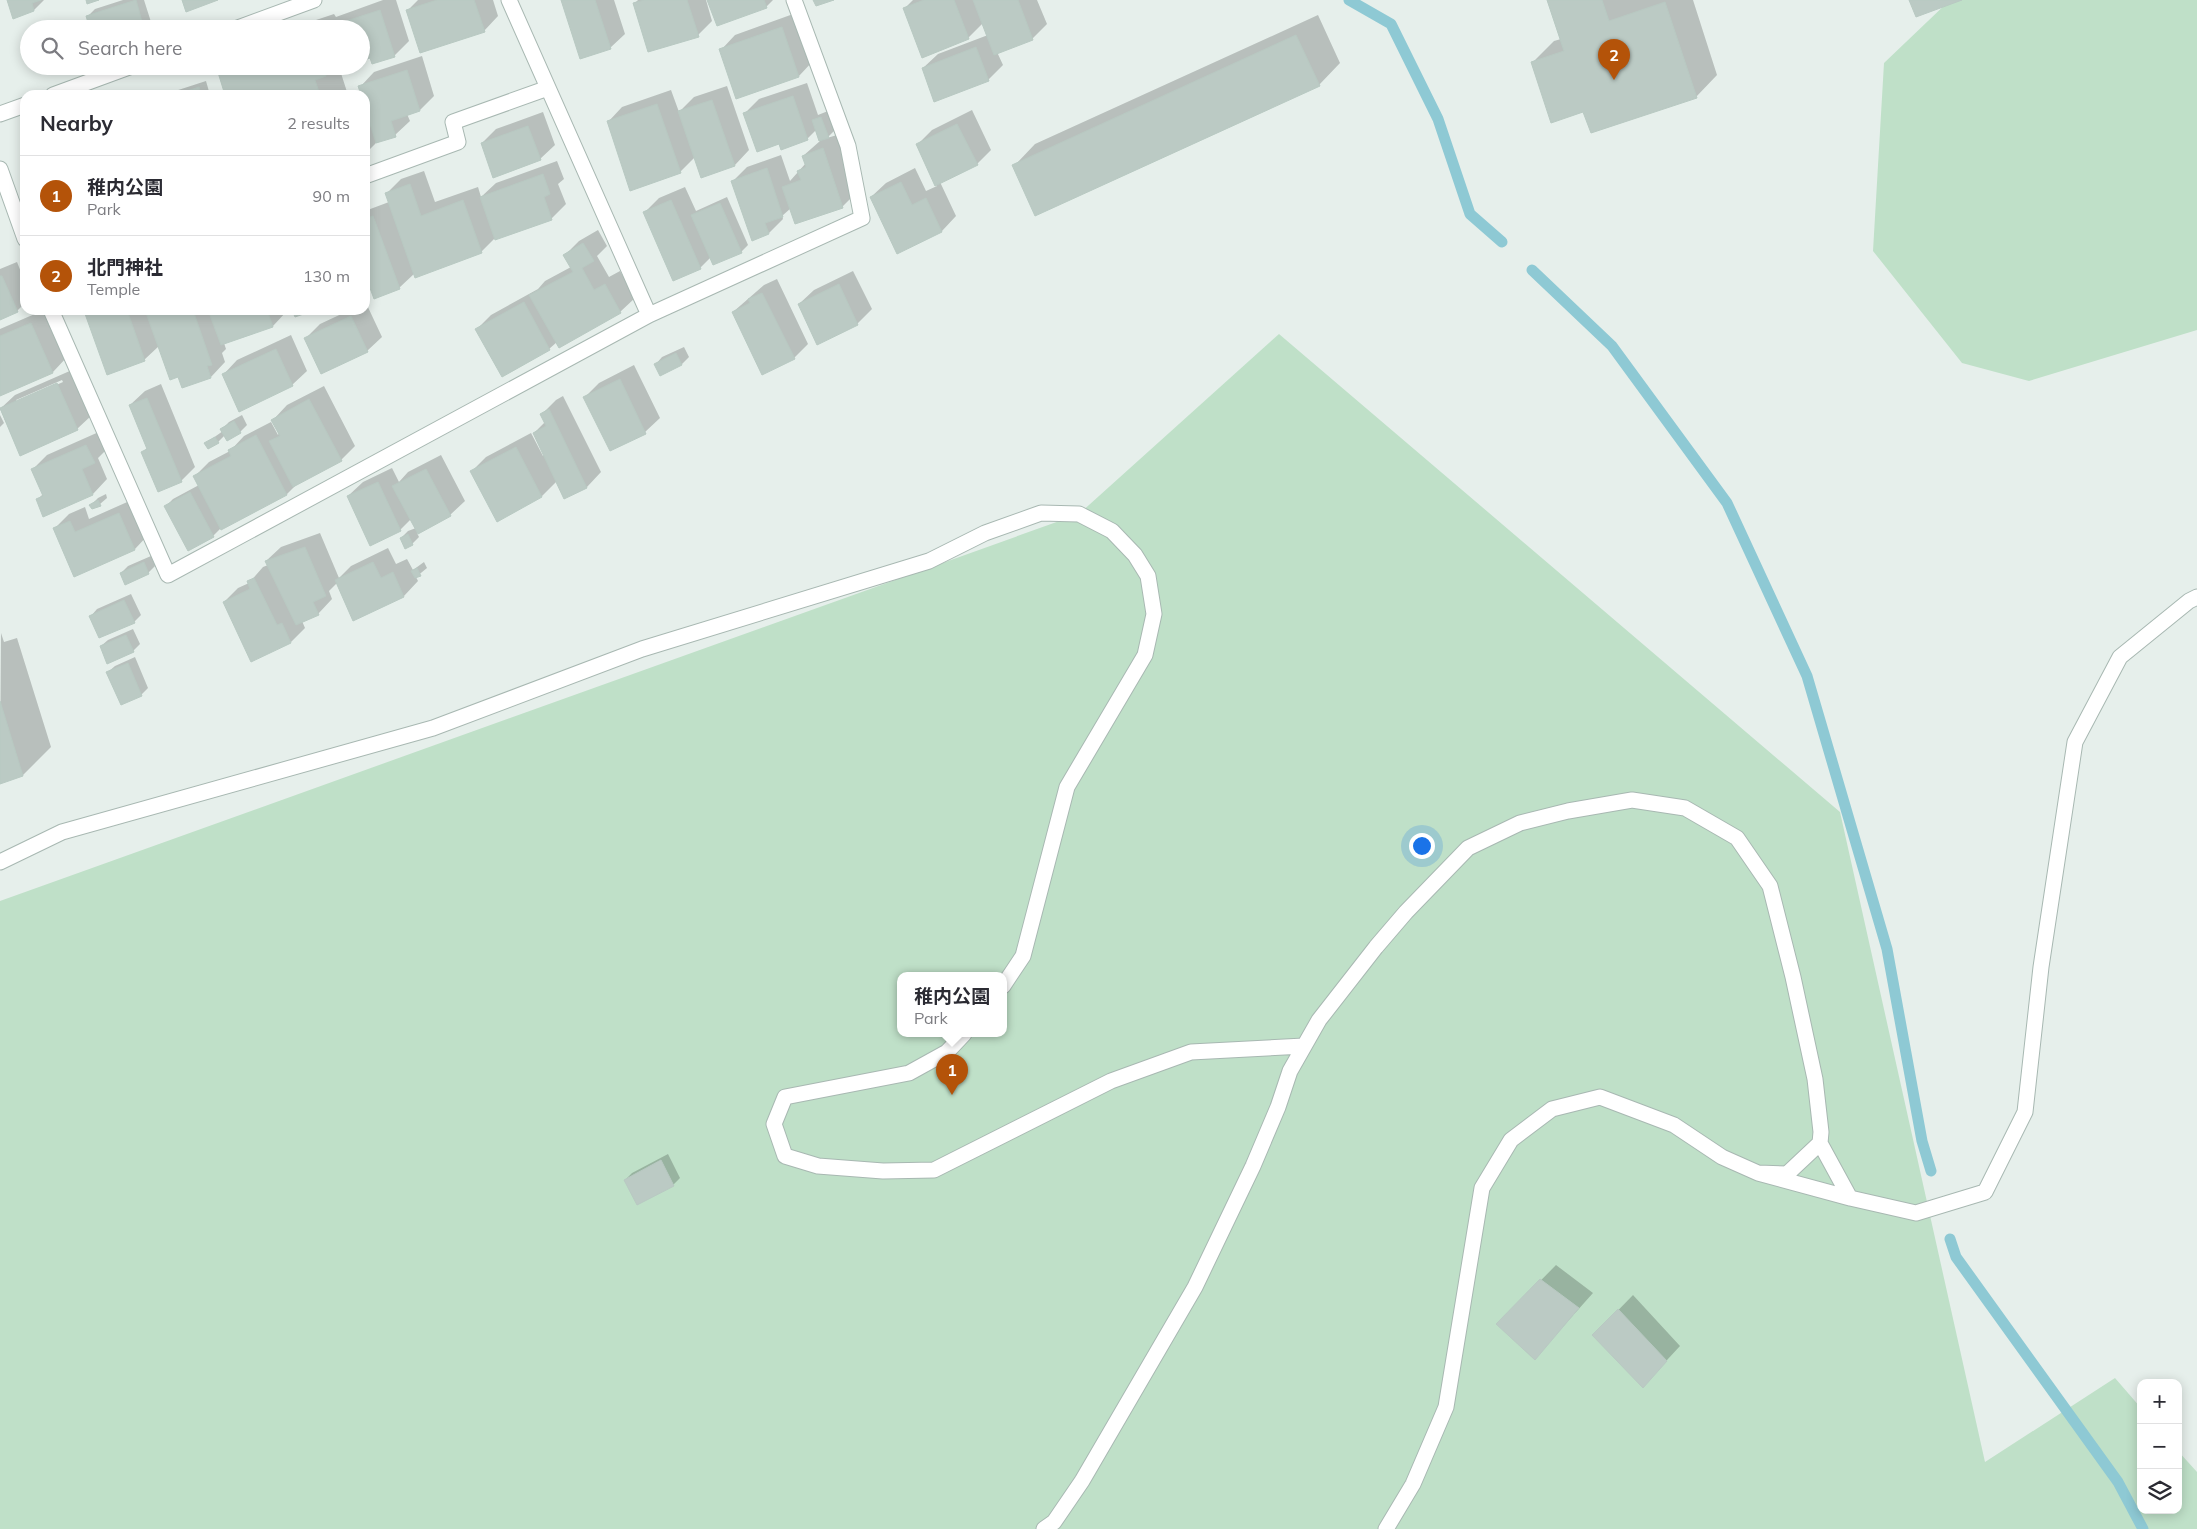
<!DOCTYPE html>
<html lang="en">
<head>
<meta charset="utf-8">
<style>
  :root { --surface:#fff; --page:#f7f7f7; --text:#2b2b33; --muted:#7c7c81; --line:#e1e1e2; --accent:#b45309 }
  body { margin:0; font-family:Mulish,"Noto Sans JP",sans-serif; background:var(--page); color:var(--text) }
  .controls { position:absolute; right:15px; bottom:15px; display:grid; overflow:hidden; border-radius:10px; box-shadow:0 2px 12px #0003 }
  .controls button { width:45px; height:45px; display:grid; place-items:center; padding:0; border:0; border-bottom:1px solid var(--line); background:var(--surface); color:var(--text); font:25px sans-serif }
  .you { position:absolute; left:1421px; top:845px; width:18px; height:18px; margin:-12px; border:4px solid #fff; border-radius:50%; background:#1a73e8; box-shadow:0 0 0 8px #1a73e833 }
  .badge { display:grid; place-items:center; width:32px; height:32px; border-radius:50%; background:var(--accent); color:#fff; font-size:16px; font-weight:700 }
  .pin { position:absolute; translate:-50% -41px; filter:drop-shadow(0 1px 2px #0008) }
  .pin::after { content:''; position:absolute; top:26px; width:18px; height:15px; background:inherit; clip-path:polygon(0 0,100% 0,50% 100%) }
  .popup { position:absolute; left:897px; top:972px; width:110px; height:65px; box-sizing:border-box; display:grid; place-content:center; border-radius:10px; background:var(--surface); filter:drop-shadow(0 1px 4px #0005); font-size:16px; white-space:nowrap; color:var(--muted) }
  .popup b { font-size:19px; color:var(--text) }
  .popup::after { content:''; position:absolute; left:50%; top:100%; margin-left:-10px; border:10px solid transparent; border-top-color:var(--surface) }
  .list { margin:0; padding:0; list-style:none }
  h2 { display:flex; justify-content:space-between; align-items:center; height:65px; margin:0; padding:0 20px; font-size:21px }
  h2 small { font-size:16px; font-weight:400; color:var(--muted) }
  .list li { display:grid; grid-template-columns:32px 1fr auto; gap:15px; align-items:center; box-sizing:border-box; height:80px; padding:0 20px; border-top:1px solid var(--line) }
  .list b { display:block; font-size:19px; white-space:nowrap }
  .list p { margin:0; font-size:16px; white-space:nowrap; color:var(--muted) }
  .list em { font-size:16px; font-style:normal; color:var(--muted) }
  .icon { flex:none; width:28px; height:28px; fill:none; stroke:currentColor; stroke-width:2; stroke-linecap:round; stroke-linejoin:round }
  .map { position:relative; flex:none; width:2197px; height:1529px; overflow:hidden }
  .search { position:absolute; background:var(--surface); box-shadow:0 2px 12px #0003; left:20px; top:20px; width:350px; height:55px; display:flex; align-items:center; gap:12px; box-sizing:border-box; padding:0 18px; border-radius:28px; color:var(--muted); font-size:19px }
  .panel { position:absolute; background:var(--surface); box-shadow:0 2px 12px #0003; left:20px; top:90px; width:350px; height:225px; border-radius:15px }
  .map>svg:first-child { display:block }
  .green { fill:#bfe0c8; fill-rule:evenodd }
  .shadow { fill:#0003; fill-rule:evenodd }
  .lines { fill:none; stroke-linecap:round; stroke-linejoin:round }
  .stream { stroke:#8ec9d4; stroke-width:11 }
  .building { fill:#bbcac4; stroke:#b8c9c2 }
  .minor-casing { stroke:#a8b8b2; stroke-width:17 }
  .tertiary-casing { stroke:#a8b8b2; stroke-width:17 }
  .minor { stroke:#fff; stroke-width:15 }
  .tertiary { stroke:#fff; stroke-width:15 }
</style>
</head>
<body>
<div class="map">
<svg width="2197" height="1529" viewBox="0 0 2197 1529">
  <rect width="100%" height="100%" fill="#e6efeb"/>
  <path class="green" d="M1950,0h247v330l-168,51 -67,-18 -89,-112 11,-188z
    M1279,334l561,478 145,650 130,-84 26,30v102h37v-59l19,21v57h-2197v-628l1079,-387zM901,976h102v58h-102z"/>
  <path class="shadow" d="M8,0h36l-10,10 -20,7z
    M123,0h21l7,22 -7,7 -56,-13 7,-7z
    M383,0h13l13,41 -15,15 -23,1 -10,-28h-72l45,-15 2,3z
    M418,0h75l5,16 -14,15 -76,-21z
    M563,0h51l11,34 -15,14z
    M638,0h68l6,21 -14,14 -64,-31z
    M708,0h65l-7,7z
    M913,0h124l10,24 -15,15 -35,13 6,13 -15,15 -65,-12 15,-14 50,-19 -5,-12 -15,15 -63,-30z
    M1548,0h145l24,75 -21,22 -112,13 -52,-47 22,-22 7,-2z
    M796,13l17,48 -14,15 -62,21 -16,-47 14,-15z
    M1318,15l22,48 -21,22 -305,81 21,-22z
    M422,56l12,40 -14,14 -13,4 3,7 -15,14 -19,8 -11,11v-43l2,-1 -2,-15h-3l-2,-8 14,-15z
    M218,66h124l-3,1 9,28h-122z
    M206,81l4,14h-43l2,-2z
    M807,83l11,32 10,-4 7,19 -8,8 10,-3 20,57 -15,15 -51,1 -9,8 1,3 -14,14 -36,-52 14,-14 34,-12 9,26 16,-18 -3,-7 17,-15 -4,-11 -9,9 -27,3 -36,-28 15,-15z
    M727,86l22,64 -14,15 -33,11 -7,-19 -15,15 -72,-50 14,-15 49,-17 8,22 15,-15z
    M972,110l19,40 -14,14 -37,18 16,34 -14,15 -44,21 -27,-55 15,-14 29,-15 11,23 11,-5 -20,-41 15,-15z
    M543,112l12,33 -15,14 -58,-16 14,-14z
    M557,161l7,18 -6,5 8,20 -15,15 -56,19 -14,14 -66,21 -16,15 -29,-2 -5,2v-77l24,-9 -3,-8 15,-15 23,-8 11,31 43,-15 3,10 15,-14z
    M685,187l11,24 31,-14 21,48 -7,7 -30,5 -11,11 -55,-56 14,-14z
    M598,230l9,16 -10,10 12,21 11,-6 15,27 -15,14 -63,30 -8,7 -72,-20 14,-14 47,-26 7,-8 26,-14 -6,-12 14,-14z
    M17,262l8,20v21l-8,8 -17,7v-49z
    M853,271l19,38 -15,15 -58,-20 15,-14z
    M777,279l31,65 -14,14 -61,-46 31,-27z
    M366,303l16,34 -15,14 -61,-13 14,-14 30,-14h15z
    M44,310h2l21,47 -14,15 -53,23v-66z
    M87,310h200v1l-14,15 -49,17 2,6 -4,4 3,9 -14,15 -28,10 -4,-11 -20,-30 -15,14z
    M291,335l16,36 -15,14 -69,-10 14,-15z
    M684,347l5,10 -7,7 -21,11 -5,-11 6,-7z
    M634,365l26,53 -15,14 -35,17 -25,-52 14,-14z
    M72,370l20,45 -15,14 -57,25 -20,-45 15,-14zM62,380l1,2 -47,21v-3z
    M161,384l34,83 -14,14 -38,-29 5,-5 -18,-42 15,-14z
    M324,386l31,60 -14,14 -44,24 -10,10 -66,34 -8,8 -47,-30 7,-7 26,-14 -4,-9 14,-14 21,-11 14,-15 27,-14 7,13 1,-2 -6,-13 14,-15z
    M563,396l38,76 -14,15 -22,10 -8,-16 -15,15 -45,24 -26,-48 15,-15 45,-24 12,23 2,-1 -11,-22 11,-11 -3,-8 14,-14z
    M0,415l4,8 -4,4z
    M242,415l5,10 -7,7 -15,3 -7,7 -12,1 17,-12 -1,-2 7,-7z
    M101,431l7,17 -10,10 9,21 -14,15 -56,6 6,-6 -11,-24 15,-15z
    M441,455l24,46 -15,14 -33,18 2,4 -7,7 -11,-6 7,-7 8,-3 -5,-9 -11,11 -52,-34 15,-14 29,-14 7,14 9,-10z
    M106,494l1,4 -7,6 -8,4 -1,-3 7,-7z
    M134,499l15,35 -14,15 -60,26 -20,-47 14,-14 16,-7 4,12z
    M320,533l19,45 12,-12 37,-18 8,16 11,-5 6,11 11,-8 3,6 -11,9 2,4 -14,15 -50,23 -17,-36 -8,8 3,8 -14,15 -16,7 3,7 -14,14 -67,-40 14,-14 11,-5 14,-16 5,-2 -2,-4 15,-14z
    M151,556l4,10 -7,7h-27l7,-7z
    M131,594l10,21 -7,7 -43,-6 6,-7z
    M133,629l7,15 -7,7 -32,-5 7,-6z
    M1,633l3,9 13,-4 34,109 -28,28 -23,7z
    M135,657l13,31 -7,7 -33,-23 7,-6z
    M668,1154l12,24 -7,7 -48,-5 7,-7z
    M1556,1265l37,28 -59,66 -36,-35z
    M1633,1295l47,51 -37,40 -49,-51z"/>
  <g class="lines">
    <path class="stream" d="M1349,0l42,24 47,95 32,95 32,28
      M1532,270l80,76 115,157 80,173 80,273 35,192 9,30
      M1950,1239l6,18 162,225 25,47"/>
  </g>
  <path class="building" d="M7,0h34l-9,3 2,8 -21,8z
    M86,0h13l-12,4z
    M136,0l8,29h-54l-4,-13z
    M182,0h36l-32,12z
    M437,0h37l11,32 -65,21 -14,-43z
    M561,0h34l16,49 -31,10z
    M644,0h43l12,37 -51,15 -15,-49z
    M707,0h57l3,8 -50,18z
    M813,0h21l-18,6z
    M924,0h30l15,39 -47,19 -19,-50z
    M973,0h45l15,40 -39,15z
    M1547,0h55l7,21 56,-19 32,96 -106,35 -8,-21 -32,11 -20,-61 33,-11z
    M1909,0h53l-46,17z
    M380,10l15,47 -23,7 -2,-6 -9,3v-32h-39z
    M782,27l17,50 -63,22 -17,-50z
    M1296,35l24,51 -285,130 -23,-51z
    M976,47l13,34 -55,21 -12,-34z
    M216,66h107l3,10 -11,4 5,15h-95z
    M407,70l13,41 -29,10 5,16 -20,6 -11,-35v-13h-4l-3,-9z
    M199,87l2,8h-26z
    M793,96l15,44 -27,10 -2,-6 -22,8 -14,-39z
    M712,100l23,66 -34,12 -23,-67z
    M657,104l24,69 -51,18 -23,-70z
    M821,117l8,21 -10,3 -7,-21z
    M957,124l21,41 -43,21 -19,-42z
    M528,126l13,34 -48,18 -12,-35z
    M823,148l20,60 -48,16 -13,-37 19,-7 -4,-9 9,-4 -4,-11z
    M767,168l16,49 -18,6 4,11 -17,7 -21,-60z
    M543,174l7,20 -6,3 8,23 -57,20 -15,-43z
    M901,182l11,23 14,-7 16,34 -45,22 -27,-57z
    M410,184l11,32 42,-16 19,53 -67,25 -30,-85z
    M671,200l30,69 -28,12 -30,-69z
    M720,203l22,50 -29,12 -22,-50z
    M373,216l27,73 -26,10 -4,-11 -5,1v-70z
    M583,243l11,18 -12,7 12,22 11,-6 16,29 -62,35 -30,-53 44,-23 -10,-17z
    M0,276h2l16,36 -18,8z
    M839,284l19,41 -41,20 -19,-41z
    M762,293l33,66 -33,16 -30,-63 18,-9 -2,-4z
    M524,302l26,48 -48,27 -27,-48z
    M127,310l18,51 -38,14 -23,-64z
    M145,310h15l1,3 9,-3h23l19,55 -5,1 4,12 -29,10 -4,-11 -8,3z
    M208,310h59l6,17 -52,18z
    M292,310h23l-20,7z
    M351,316l17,36 -47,22 -17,-36z
    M31,323l22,50 -53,23v-60z
    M276,349l17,37 -54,26 -17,-38z
    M676,353l6,12 -22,11 -6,-12z
    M620,379l26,55 -36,17 -27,-54z
    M57,383l21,47 -58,26 -20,-48z
    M147,398l35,84 -24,10 -17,-40 6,-3 -18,-44z
    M309,399l33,62 -49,26 -24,-46 11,-5 -9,-16z
    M549,409l38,79 -23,11 -31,-66 13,-7 -6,-12z
    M234,421l7,12 -14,8 -7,-12z
    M256,435l31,60 -66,35 -28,-54 38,-20 -3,-6z
    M215,437l4,6 -11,6 -4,-6z
    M86,445l9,18 -13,6 11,26 -50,22 -7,-18 7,-3 -12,-27z
    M516,447l26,50 -45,25 -27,-51z
    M426,469l25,47 -33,18 -26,-48z
    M378,482l23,49 -31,15 -23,-50z
    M190,492l24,45 -26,14 -24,-45z
    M98,500l3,6 -9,3 -3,-4z
    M119,513l16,37 -61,27 -21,-49 17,-7 5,11z
    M408,534l5,11 -8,4 -5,-11z
    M305,547l21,49 -13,6 6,13 -23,10 -31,-64z
    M144,562l5,12 -24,11 -5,-12z
    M373,562l8,16 12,-6 11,25 -51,24 -18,-41z
    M417,568l4,8 -6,2 -4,-7z
    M254,578l23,47 5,-2 9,20 -40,19 -28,-60 27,-13 -3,-8z
    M124,600l11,23 -36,15 -10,-22z
    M126,635l8,17 -27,12 -7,-18z
    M128,663l14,33 -21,9 -15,-33z
    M0,701l23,75 -23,8z
    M661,1160l13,26 -37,19 -13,-25z
    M1540,1279l39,29 -44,52 -39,-36z
    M1618,1309l49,52 -24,27 -51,-53z"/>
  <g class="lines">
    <defs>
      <path id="minor" d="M509,0l140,315
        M0,169l25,70
        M365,176l93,-34 -5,-20 95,-34
        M51,310l117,265 481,-260 213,-97 -14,-72 -54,-146
        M0,862l62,-30 371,-104 209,-79 287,-88 56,-28 56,-20 38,1 33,17 23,24 13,21 6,38 -9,41 -78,132 -44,169 -20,30
        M964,1034l-17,18 -38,21 -124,24 -11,27 11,32 33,10 65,5 51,-1 177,-89 80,-29 113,-6
        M1758,1173l92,25 66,15 69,-21 40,-80 16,-145 34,-225 45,-85 69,-56 8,-4
        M1044,1529l10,-7 28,-41 113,-194 58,-121 25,-59 12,-36 29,-51 57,-73 30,-35 62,-64 52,-25 48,-12 64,-11 53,8 52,30 33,48 23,91 22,102 6,53 -1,11 30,55
        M1386,1529l27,-45 33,-77 36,-219 29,-48 41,-31 48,-12 74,28 48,32 36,16 29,1 33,-31"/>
      <path id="tertiary" d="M235,29l79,-29
        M53,95l79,-29
        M0,114l25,-9"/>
    </defs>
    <use href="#minor" class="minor-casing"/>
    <use href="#tertiary" class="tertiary-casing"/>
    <use href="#minor" class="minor"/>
    <use href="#tertiary" class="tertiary"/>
  </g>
</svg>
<div class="controls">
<button>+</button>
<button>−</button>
<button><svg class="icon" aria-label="layers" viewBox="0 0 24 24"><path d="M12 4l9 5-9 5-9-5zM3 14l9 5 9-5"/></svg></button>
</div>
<div class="you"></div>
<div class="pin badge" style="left:952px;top:1095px">1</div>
<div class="popup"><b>稚内公園</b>Park</div>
<div class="pin badge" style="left:1614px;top:80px">2</div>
<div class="search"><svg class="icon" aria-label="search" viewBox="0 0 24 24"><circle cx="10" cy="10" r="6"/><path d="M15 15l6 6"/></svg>Search here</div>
<section class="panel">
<h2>Nearby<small>2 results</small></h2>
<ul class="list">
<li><span class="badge">1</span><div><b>稚内公園</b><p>Park</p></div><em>90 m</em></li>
<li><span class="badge">2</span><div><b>北門神社</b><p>Temple</p></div><em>130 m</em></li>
</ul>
</section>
</div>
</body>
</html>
